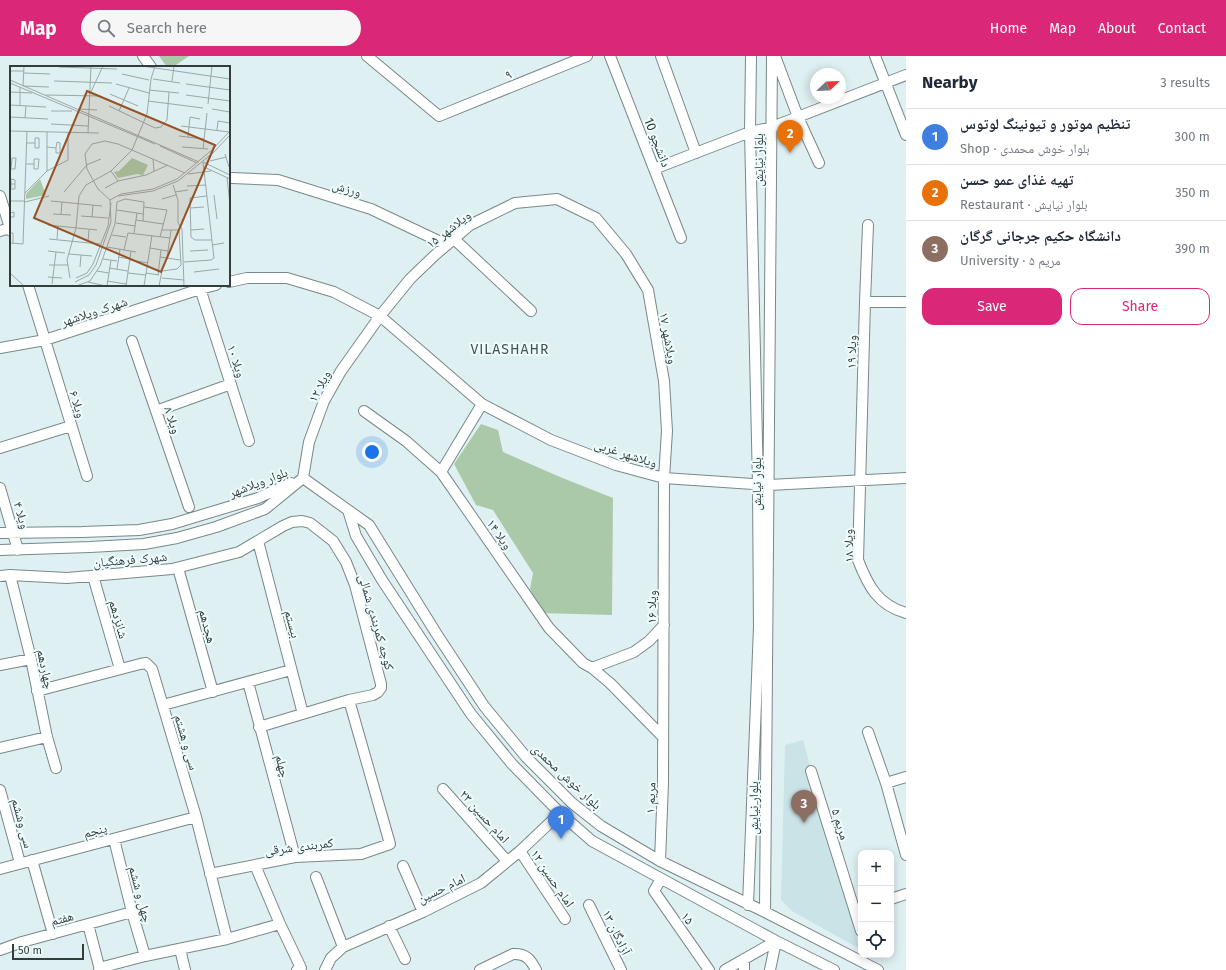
<!DOCTYPE html>
<html lang="en">
<head>
<meta charset="utf-8">
<style>
  :root { --surface:#fff; --page:#f6f6f7; --text:#1f2937; --muted:#747a83; --line:#e0e1e3; --accent:#db2777 }
  body { margin:0; font-family:"Fira Sans","Noto Naskh Arabic",sans-serif; background:var(--page); color:var(--text) }
  .controls { position:absolute; right:12px; bottom:12px; display:grid; overflow:hidden; border-radius:8px; box-shadow:0 2px 10px #0003 }
  .controls button { width:36px; height:36px; display:grid; place-items:center; padding:0; border:0; border-bottom:1px solid var(--line); background:var(--surface); color:var(--text); font:20px sans-serif }
  .compass { position:absolute; left:810px; top:12px; width:36px; height:36px; border-radius:50%; background:var(--surface); box-shadow:0 2px 10px #0003; rotate:67deg }
  .scale { position:absolute; left:12px; bottom:10px; width:72px; box-sizing:border-box; padding-left:4px; border:2px solid #353c3d; border-top:0; font-size:11px; line-height:14px; white-space:nowrap; color:#353c3d; -webkit-text-stroke:3px #effcfe; paint-order:stroke }
  .you { position:absolute; left:372px; top:396px; width:14px; height:14px; margin:-10px; border:3px solid #fff; border-radius:50%; background:#1a73e8; box-shadow:0 0 0 6px #1a73e833 }
  .badge { display:grid; place-items:center; width:26px; height:26px; border-radius:50%; background:var(--accent); color:#fff; font-size:13px; font-weight:700 }
  .pin { position:absolute; translate:-50% -33px; filter:drop-shadow(0 1px 2px #0008) }
  .pin::after { content:''; position:absolute; top:21px; width:14px; height:12px; background:inherit; clip-path:polygon(0 0,100% 0,50% 100%) }
  .list { margin:0; padding:0; list-style:none }
  h2 { display:flex; justify-content:space-between; align-items:center; height:52px; margin:0; padding:0 16px; font-size:17px }
  h2 small { font-size:13px; font-weight:400; color:var(--muted) }
  .list li { display:grid; grid-template-columns:26px 1fr auto; gap:12px; align-items:center; box-sizing:border-box; height:56px; padding:0 16px; border-top:1px solid var(--line) }
  .list b { display:block; font-size:15px; white-space:nowrap }
  .list p { margin:0; font-size:13px; white-space:nowrap; color:var(--muted) }
  .list em { font-size:13px; font-style:normal; color:var(--muted) }
  .actions { display:flex; gap:8px; padding:12px 16px }
  .actions a { flex:1; padding:9px 0; border:1px solid var(--accent); border-radius:12px; text-align:center; font-size:14px; color:var(--accent) }
  .actions .main { background:var(--accent); color:#fff }
  .icon { flex:none; width:22px; height:22px; fill:none; stroke:currentColor; stroke-width:2; stroke-linecap:round; stroke-linejoin:round }
  .map { position:relative; flex:none; width:906px; height:914px; overflow:hidden }
  header { display:flex; align-items:center; gap:24px; box-sizing:border-box; height:56px; padding:0 20px; background:var(--accent); color:#fff }
  header strong { font-size:19px }
  nav { display:flex; gap:22px; margin-inline-start:auto; font-size:14px }
  .search { width:280px; height:36px; background:var(--page); display:flex; align-items:center; gap:10px; box-sizing:border-box; padding:0 14px; border-radius:22px; color:var(--muted); font-size:15px }
  main { display:flex }
  aside { flex:1; background:var(--surface) }
  .map>svg:first-child { display:block }
  .built { fill:#cae3e6 }
  .green { fill:#a9c9a9 }
  .lines { fill:none; stroke-linecap:round; stroke-linejoin:round }
  .minor-casing { stroke:#79888a; stroke-width:12 }
  .minor { stroke:#fff; stroke-width:10 }
  .labels { text-anchor:middle; stroke-width:4; stroke-linejoin:round; paint-order:stroke }
  .street-label { font-size:13px; fill:#353c3d; stroke:#effcfe }
  .neighbourhood-label { font-size:14px; letter-spacing:1px; fill:#455355; stroke:#effcfe }
  .inset-road { fill:none; stroke:#9ba8aa; stroke-width:1 }
  .view { fill:#965224; fill-opacity:0.15; stroke:#965224; stroke-width:2 }
  .inset-edge { fill:none; stroke:#353c3d; stroke-width:2 }
</style>
</head>
<body>
<header>
<strong>Map</strong>
<div class="search"><svg class="icon" aria-label="search" viewBox="0 0 24 24"><circle cx="10" cy="10" r="6"/><path d="M15 15l6 6"/></svg>Search here</div>
<nav><a>Home</a><a>Map</a><a>About</a><a>Contact</a></nav>
</header>
<main>
<div class="map">
<svg width="906" height="914" viewBox="0 0 906 914">
  <rect width="100%" height="100%" fill="#dff0f2"/>
  <path class="built" d="M803,684l57,209 -68,-38 -11,-11 4,-155z"/>
  <path class="green" d="M159,0h30l-16,11h-6z
    M481,368l17,6 5,22 57,25 53,21 -1,117 -72,-2 -10,-24 3,-16 -40,-63 -17,-5 -22,-41z"/>
  <g class="lines">
    <defs>
      <path id="minor" d="M143,0l8,11
        M367,0l72,60 148,-60
        M610,0l71,182
        M661,0l35,97
        M775,0l23,61 21,46
        M875,0l31,79
        M654,113l96,-37 22,-5 134,-52
        M232,122l46,2 93,29 76,36
        M0,140l11,35
        M868,169l-3,77 -7,258c10,26 20,45 48,53
        M0,175l10,-3
        M454,183l77,72
        M229,226l18,-4h40l47,14 46,24 102,88 69,36 65,25 48,13 105,7 137,-7
        M28,229l59,191
        M199,229l50,156
        M865,246h41
        M132,285l57,166
        M0,292l45,-8 155,-51 16,-4
        M482,348l-41,68 108,156 34,35 9,5 18,15 53,54
        M156,355l75,-27
        M364,355l42,30 35,31
        M0,392l71,-22
        M303,422l6,-36 15,-41 17,-30 39,-55 30,-37 25,-24 35,-30 45,-22 42,-4 39,19 30,36 22,36 16,91 3,50 -3,47 -1,305 -3,78
        M303,422l66,47 67,108 48,73 42,51 46,46 29,23 59,35 105,51 113,58
        M0,432l18,62
        M348,454l8,26 26,44 89,134 41,50 48,49 32,28 184,100 58,29
        M0,477l82,-1 57,-2 33,-6 86,-26 33,-15
        M258,485l45,173
        M0,494l90,-3 54,-3 33,-6 39,-11 49,-18 38,-31
        M178,512l35,124
        M10,519l21,84 16,78 9,31
        M0,520l10,-1 57,3 105,-9 67,-17 44,-26 9,-4 10,-1 8,2 23,18 13,21 9,23 26,99v4l-3,4 -5,3 -24,5 -90,27
        M93,520l27,93
        M0,609l31,-6
        M592,612l42,-16 15,-11 15,-16
        M248,626l47,175
        M37,635l103,-27 6,-1 6,6 44,148 31,122
        M163,649l128,-35
        M868,676l18,51 20,72
        M0,692l47,-11
        M811,715l50,160
        M886,727l20,-6
        M443,733l64,72
        M0,734l20,73
        M114,783l18,73 13,44
        M520,795l45,68
        M32,804l21,74
        M255,809l25,59 21,44 -4,2
        M403,810l20,46
        M0,813l196,-52
        M210,818l85,-17 66,-3 29,-10 -41,-144
        M316,821l27,70
        M661,823l-7,12 55,79
        M891,843l15,-5
        M589,849l32,65
        M748,849l11,-278 -1,-142 -8,-353 1,-76
        M765,856l7,-856
        M88,868l12,46
        M389,870l16,33
        M180,893l5,21
        M0,894l22,-8 110,-30
        M744,903v11
        M99,912l46,-12 82,-17 53,-15
        M325,914l6,-12 12,-11 80,-35 58,-29 39,-32 40,-38
        M480,914l33,-16c13,-1 18,6 23,16
        M725,914l51,-29
        M770,914l6,-29"/>
    </defs>
    <use href="#minor" class="minor-casing"/>
    <use href="#minor" class="minor"/>
  </g>
  <g class="labels">
    <g class="street-label">
      <text transform="translate(508 18) rotate(-22)" y="5">۹</text>
      <text transform="translate(658 86) rotate(69)" y="5">دانشجو 10</text>
      <text transform="translate(758 104) rotate(-90)" y="5">بلوار نیایش</text>
      <text transform="translate(347 132) rotate(17)" y="5">ورزش</text>
      <text transform="translate(448 173) rotate(-38)" y="5">ویلاشهر ۱۵</text>
      <text transform="translate(94 255) rotate(-18)" y="5">شهرک ویلاشهر</text>
      <text transform="translate(669 282) rotate(80)" y="5">ویلاشهر ۱۷</text>
      <text transform="translate(851 296) rotate(-89)" y="5">۱۹ ویلا</text>
      <text transform="translate(237 305) rotate(72)" y="5">۱۰ ویلا</text>
      <text transform="translate(319 330) rotate(-63)" y="5">ویلا ۱۲</text>
      <text transform="translate(78 348) rotate(73)" y="5">۶ ویلا</text>
      <text transform="translate(173 364) rotate(71)" y="5">ویلا ۸</text>
      <text transform="translate(626 397) rotate(18)" y="5">ویلاشهر غربی</text>
      <text transform="translate(258 426) rotate(-21)" y="5">بلوار ویلاشهر</text>
      <text transform="translate(756 428) rotate(-90)" y="5">بلوار نیایش</text>
      <text transform="translate(22 459) rotate(73)" y="5">۴ ویلا</text>
      <text transform="translate(500 478) rotate(55)" y="5">۱۴ ویلا</text>
      <text transform="translate(848 490) rotate(-92)" y="5">ویلا ۱۸</text>
      <text transform="translate(130 503) rotate(-5)" y="5">شهرک فرهنگیان</text>
      <text transform="translate(651 551) rotate(-90)" y="5">۱۶ ویلا</text>
      <text transform="translate(119 563) rotate(74)" y="5">شانزدهم</text>
      <text transform="translate(377 566) rotate(74)" y="5">کوچه کمربندی شمالی</text>
      <text transform="translate(293 568) rotate(75)" y="5">بیستم</text>
      <text transform="translate(208 570) rotate(75)" y="5">هجدهم</text>
      <text transform="translate(46 613) rotate(78)" y="5">چهاردهم</text>
      <text transform="translate(187 686) rotate(74)" y="5">سی و هشتم</text>
      <text transform="translate(283 710) rotate(75)" y="5">چهلم</text>
      <text transform="translate(567 720) rotate(43)" y="5">بلوار خوش محمدی</text>
      <text transform="translate(650 742) rotate(-88)" y="5">۱ مریم</text>
      <text transform="translate(753 752) rotate(-90)" y="5">بلوار نیایش</text>
      <text transform="translate(485 760) rotate(48)" y="5">امام حسین ۲۳</text>
      <text transform="translate(23 767) rotate(75)" y="5">سی وششم</text>
      <text transform="translate(841 768) rotate(73)" y="5">۵ مریم</text>
      <text transform="translate(95 774) rotate(-15)" y="5">پنجم</text>
      <text transform="translate(299 790) rotate(-7)" y="5">کمربندی شرقی</text>
      <text transform="translate(553 822) rotate(56)" y="5">امام حسین ۱۲</text>
      <text transform="translate(441 832) rotate(-26)" y="5">امام حسین</text>
      <text transform="translate(141 838) rotate(75)" y="5">چهل و ششم</text>
      <text transform="translate(62 862) rotate(-15)" y="5">هفتم</text>
      <text transform="translate(688 862) rotate(55)" y="5">۱۵</text>
      <text transform="translate(617 876) rotate(64)" y="5">آزادگان ۱۳</text>
    </g>
    <g class="neighbourhood-label">
      <text x="510" y="298">VILASHAHR</text>
    </g>
  </g>
  <g transform="translate(10 10)">
    <rect width="220" height="220" fill="#dff0f2"/>
    <path d="M122,92l16,7 -5,10 -6,-1 -19,4 -4,-6 5,-1zM30,113l6,16 -20,4v-5z" fill="#a9c9a9"/>
    <path class="inset-road" d="M14,0l-1,20 26,1M132,0l88,13M49,1l58,2M0,5h14M14,7l26,1M112,8l27,6M143,13l27,4M0,14l189,82M44,15l58,2M162,15l2,-15M0,17l145,61M106,18l33,9M176,18l44,6M139,24l30,3M0,26l22,1M80,28l13,-28M100,28l28,12M36,29l54,1M176,29l44,6M138,35l55,7M198,38l4,-38M0,39l36,2M10,39v-18M99,40l46,22 6,-1 6,-7 2,-28M70,43l17,1M202,43l18,3M41,45h21M109,45l10,-23M0,51l38,2M15,52l1,-12M41,58l37,2M171,60l48,6M207,64l1,-9 12,2M0,65l89,2M78,67l3,-67M169,70l25,3M178,71l2,-20 10,2M16,77h9v5h4v-10h-4v5M150,80l37,17M37,81l9,1v5h4v-10l-3,-1 -1,6M172,81l26,2M193,83l4,-36M215,88l4,13M2,92h4l-1,11h-4zM143,93l1,12M200,95l16,-4M193,96l27,13M16,98h8v5h4l1,-10h-5v5M76,99l15,-6M194,101l26,12M37,105v-39M101,105l7,10 28,-6 22,-10M178,108l23,-3M217,111l3,28M0,118h5v-4l-4,-1v10h4v-5M163,119l5,15v23l4,6 2,57M177,120l19,-1M95,122l13,-7M54,126l22,-26M165,126l13,-2M15,127l22,-22 21,-11v-28M204,129l3,24M108,130l35,-5 25,-10 36,-29 16,-17M197,130l-17,2 1,39 4,3h17M152,133l14,-4M100,134l-12,-11 -11,-20 -2,-15 7,-10 13,-3 13,3 67,29M100,134l11,-6 32,-5 24,-10 35,-29 18,-19M0,135h14M41,135l51,5M15,136l24,-6M134,141l23,3 -7,27M180,142l14,-1M107,144l26,4M0,147l4,-1v5h-4M43,148l18,1M51,148l1,-12M71,150l27,2M82,151l1,-12M126,154l27,4M106,157l19,3M38,159l49,5M181,164l13,-1M0,167h3v10M124,167l3,-20M102,169l14,2M39,173l51,5M47,173l1,-13M78,176l1,-12M0,177l13,1 4,-113M202,179l12,-2M97,181l29,5M140,182l18,3M114,184l4,-17 42,5M38,185l17,2M180,185l18,-1M59,188l23,2M108,191l12,2M150,191l20,3M157,192l4,-28M93,193l14,2M120,194l18,3M174,196l27,-2 3,-2 -11,-96M39,199h19M70,201l1,-12M99,202l19,3M107,203l3,-20M87,205l12,2M184,206l25,-3M0,207l14,13M118,207l18,2M136,207l13,2M148,209l3,-25M38,211l14,1M60,212l-3,-18 9,-32 3,-32 7,-11 25,-14 21,-21 15,-36 4,-35 4,-13M66,212l11,-5 6,-9 15,-38 3,-23M152,212l22,2M97,215l19,3M65,216l14,-7 7,-10 15,-43 -1,-22M78,216l18,4M42,218l4,-32M66,220l14,-5 10,-15 15,-42 2,-22 8,-3 19,3 -1,19M97,220l4,-26M116,220l5,-35M134,220l8,-51M149,220l3,-15 15,-2 4,-4 -2,-35h-17"/>
    <path class="view" d="M77,25l128,54 -54,127 -127,-54z"/>
    <rect width="220" height="220" class="inset-edge"/>
  </g>
</svg>
<div class="controls">
<button>+</button>
<button>−</button>
<button><svg class="icon" aria-label="locate" viewBox="0 0 24 24"><circle cx="12" cy="12" r="6"/><path d="M12 2v4M12 18v4M2 12h4M18 12h4"/></svg></button>
</div>
<svg class="compass" viewBox="-18 -18 36 36"><path d="M0-13l5 13h-10z" fill="#e53935"/><path d="M0 13l5-13h-10z" fill="#747a83"/></svg>
<div class="scale">50 m</div>
<div class="you"></div>
<div class="pin badge" style="left:561px;top:783px;background:#3f7fe0">1</div>
<div class="pin badge" style="left:790px;top:97px;background:#e8710a">2</div>
<div class="pin badge" style="left:804px;top:767px;background:#8d6e63">3</div>
</div>
<aside>
<h2>Nearby<small>3 results</small></h2>
<ul class="list">
<li><span class="badge" style="background:#3f7fe0">1</span><div><b>تنظیم موتور و تیونینگ لوتوس</b><p>Shop · بلوار خوش محمدی</p></div><em>300 m</em></li>
<li><span class="badge" style="background:#e8710a">2</span><div><b>تهیه غذای عمو حسن</b><p>Restaurant · بلوار نیایش</p></div><em>350 m</em></li>
<li><span class="badge" style="background:#8d6e63">3</span><div><b>دانشگاه حکیم جرجانی گرگان</b><p>University · ۵ مریم</p></div><em>390 m</em></li>
</ul>
<div class="actions"><a class="main">Save</a><a>Share</a></div>
</aside>
</main>
</body>
</html>
